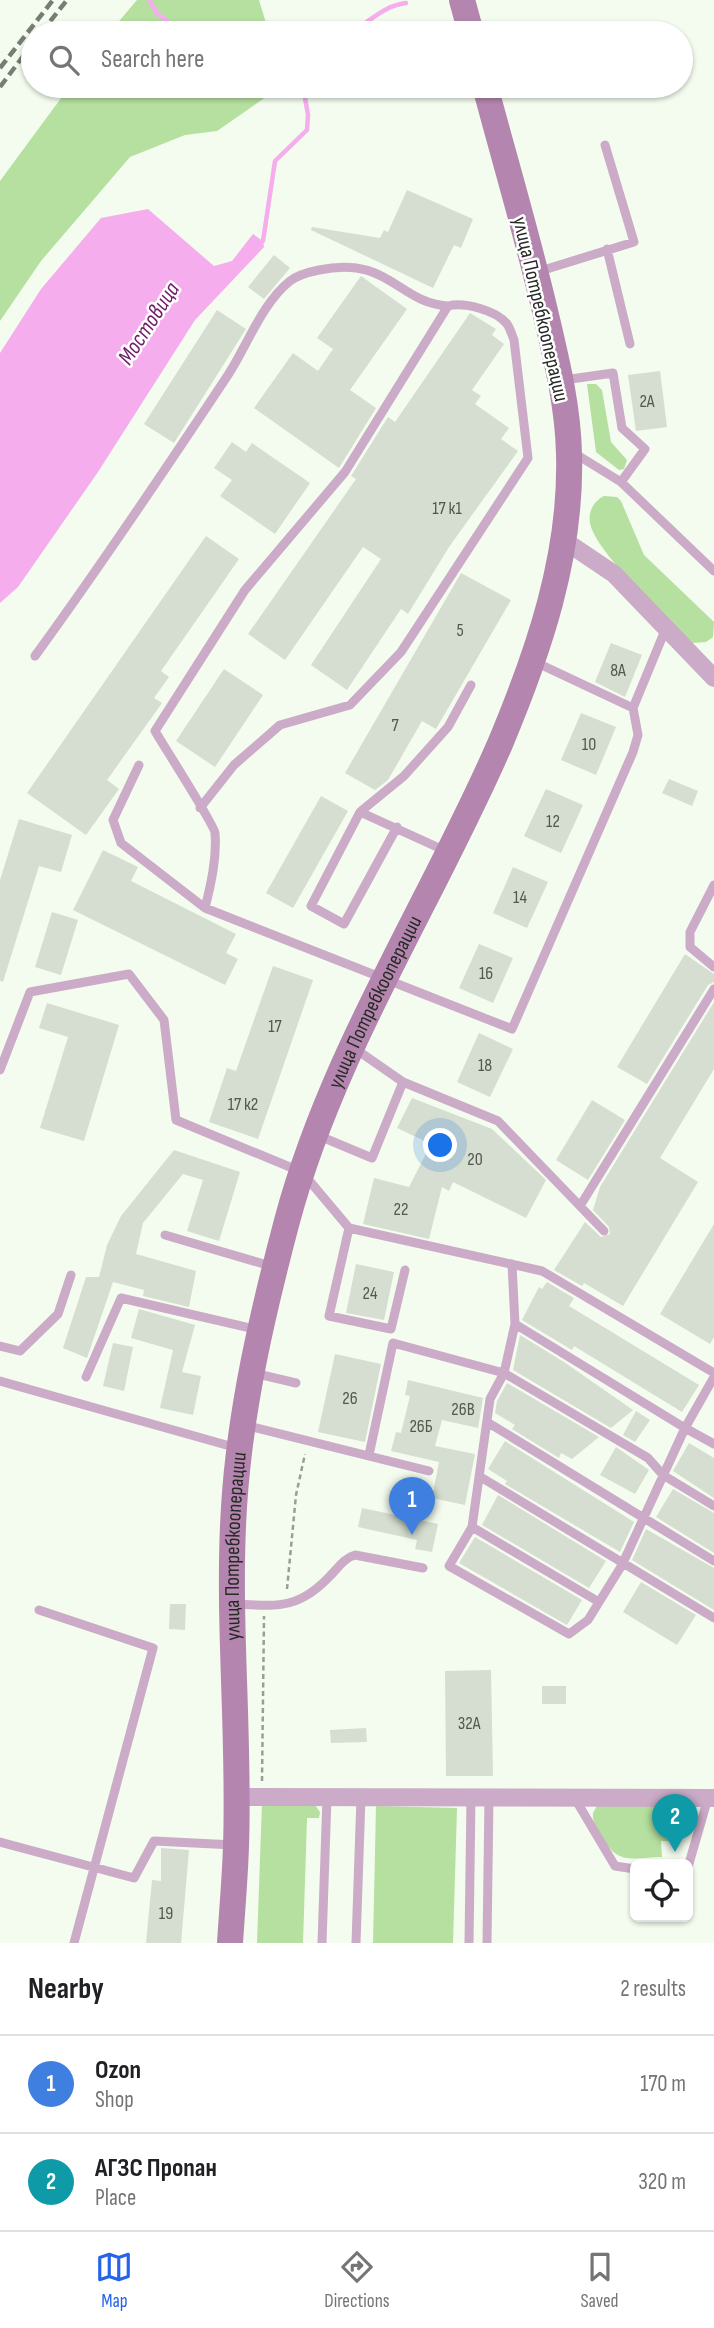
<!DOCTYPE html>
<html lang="en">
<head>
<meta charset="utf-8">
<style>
  :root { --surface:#fff; --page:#f6f6f6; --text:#202124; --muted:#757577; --line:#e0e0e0; --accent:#2563eb }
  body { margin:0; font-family:"Sofia Sans Condensed",sans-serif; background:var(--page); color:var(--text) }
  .controls { position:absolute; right:21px; bottom:21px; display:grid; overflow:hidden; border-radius:10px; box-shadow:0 2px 5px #0004 }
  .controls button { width:63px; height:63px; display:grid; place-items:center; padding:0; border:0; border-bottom:2px solid var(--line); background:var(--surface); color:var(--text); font:35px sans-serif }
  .you { position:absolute; left:441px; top:1146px; width:24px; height:24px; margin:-18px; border:5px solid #fff; border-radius:50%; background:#1a73e8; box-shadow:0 0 0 10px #1a73e833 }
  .badge { display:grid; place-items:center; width:46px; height:46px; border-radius:50%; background:var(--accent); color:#fff; font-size:23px; font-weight:700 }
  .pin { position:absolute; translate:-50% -58px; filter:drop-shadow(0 2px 4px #0008) }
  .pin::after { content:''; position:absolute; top:37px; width:24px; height:21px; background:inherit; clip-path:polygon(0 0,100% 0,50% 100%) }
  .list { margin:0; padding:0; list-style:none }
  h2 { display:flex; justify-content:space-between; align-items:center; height:91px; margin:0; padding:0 28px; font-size:30px }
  h2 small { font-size:23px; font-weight:400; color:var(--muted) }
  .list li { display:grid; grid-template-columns:46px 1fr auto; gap:21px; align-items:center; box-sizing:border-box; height:98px; padding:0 28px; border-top:2px solid var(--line) }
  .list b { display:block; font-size:26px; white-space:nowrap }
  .list p { margin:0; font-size:23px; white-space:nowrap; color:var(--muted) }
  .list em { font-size:23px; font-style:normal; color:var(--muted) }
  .icon { flex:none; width:38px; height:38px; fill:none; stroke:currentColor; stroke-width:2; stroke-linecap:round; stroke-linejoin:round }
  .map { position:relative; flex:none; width:714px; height:1943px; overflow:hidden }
  .search { position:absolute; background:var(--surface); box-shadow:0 2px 5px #0004; left:21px; right:21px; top:21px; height:77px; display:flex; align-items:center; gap:18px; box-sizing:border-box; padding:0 24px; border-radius:38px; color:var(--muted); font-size:26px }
  .sheet { height:287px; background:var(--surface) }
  nav { display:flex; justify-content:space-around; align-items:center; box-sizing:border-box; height:98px; border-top:2px solid var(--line); background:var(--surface); font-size:19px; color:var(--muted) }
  nav a { display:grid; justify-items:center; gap:4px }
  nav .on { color:var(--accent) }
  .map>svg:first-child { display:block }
  .green { fill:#b5e09f }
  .water { fill:#f5aded }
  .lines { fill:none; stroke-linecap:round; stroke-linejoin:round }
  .stream { stroke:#f5aded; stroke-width:4.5 }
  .building { fill:#d5ded0 }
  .path { stroke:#989e94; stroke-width:2.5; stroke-dasharray:5 3.5; stroke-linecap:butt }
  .lane { stroke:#cbabc7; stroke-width:9 }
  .street { stroke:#cbabc7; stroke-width:18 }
  .secondary { stroke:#b485ae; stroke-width:26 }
  .rail { stroke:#777d75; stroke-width:4.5; stroke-dasharray:10 5; stroke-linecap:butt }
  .labels { text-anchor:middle; stroke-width:5; stroke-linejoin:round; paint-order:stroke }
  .number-label { font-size:18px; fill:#525850 }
  .street-label { font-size:21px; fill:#272b26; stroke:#fff }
  .water-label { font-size:23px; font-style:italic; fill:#701d6b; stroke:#fff }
</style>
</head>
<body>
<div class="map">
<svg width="714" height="1943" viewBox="0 0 714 1943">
  <rect width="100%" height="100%" fill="#f3fcee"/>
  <path class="green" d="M137,0h122l10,33h-160z
    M70,86l209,2 -62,43 -32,4 -55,22 -89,104 -41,60v-140z
    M587,384h9l6,6 9,52 16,18 -3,9 -5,1 -23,-18z
    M604,496l13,1 4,4 23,54 70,67 -1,15 -7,5 -14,1c-23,-25 -96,-89 -102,-120 -2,-12 4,-22 14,-27z
    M262,1803l53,2 5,7 -1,6h-12l-4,125h-46z
    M598,1804l91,2 6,6v7l-19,3v19h-15l1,16c-30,0 -42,9 -59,-18 -5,-9 -11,-16 -10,-26z
    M376,1806l81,2 -4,135h-80z"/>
  <path class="water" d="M148,209l66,57 18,-5 21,-27 10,7 1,6 -69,73 -97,152 -80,115 -18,16v-250l41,-64 60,-71z"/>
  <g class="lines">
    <path class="stream" d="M149,0l8,13 24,20
      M348,33c23,-10 31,-26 58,-30
      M260,243l3,-2 12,-80 32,-31 1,-15 -5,-29"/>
  </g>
  <path class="building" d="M407,190l66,29 -12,29 -7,-3 -21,43 -122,-58 1,-3 68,11 4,-8 4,2z
    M274,255l16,13 -26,31 -16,-12z
    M361,276l46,33 -57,81 26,18 -37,60 -85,-60 39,-55 25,18 15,-22 -16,-11z
    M217,310l29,19 -72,114 -30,-19z
    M470,313l26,16 -4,6 12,9 -32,46 9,6 -6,8 34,24 -8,11 17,12 -69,96 -41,67 -7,-5 -54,81 -36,-25 70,-106 -18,-12 -78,113 -37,-26 108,-155 -5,-3 37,-59 7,5z
    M660,371l7,56 -31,4 -8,-56z
    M232,442l14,10 6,-9 58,40 -35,51 -55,-38 12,-16 -18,-12z
    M206,536l33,23 -78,112 8,6 -15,21 8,5 -55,77 12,9 -33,46 -59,-42z
    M461,573l50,27 -75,129 -14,-8 -34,59 -13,10 -30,-17z
    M611,643l31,12 -17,42 -30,-15z
    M224,669l39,26 -48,72 -39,-26z
    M581,713l35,14 -20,48 -35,-15z
    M669,779l29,12 -6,15 -30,-13z
    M546,789l37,16 -22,48 -37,-17z
    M321,796l27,15 -55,97 -27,-15z
    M19,819l53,16 -11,37 -22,-6 -36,116 -3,-1v-101z
    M103,850l35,17 -7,14 105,53 -10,19 12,6 -13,26 -152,-75z
    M513,867l35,15 -21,46 -34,-15z
    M52,912l26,8 -17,55 -26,-8z
    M479,944l34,14 -20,45 -34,-15z
    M685,954l29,20v8l-6,3 -61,99 -30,-17z
    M273,966l40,14 -55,159 -49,-17 18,-54 9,3z
    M714,1002v67l-54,89 38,24 -75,124 -39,-23 -2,3 -28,-16 31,-48 16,15 9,-3 -1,-7 -16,-17 7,-23z
    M47,1003l72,22 -35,116 -44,-13 28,-91 -29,-9z
    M479,1033l34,16 -23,48 -33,-15z
    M412,1098l80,31 54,51 -20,38 -73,-36 -4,9 -7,-4 -13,52 -66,-15 11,-46 35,9 22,-43 -34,-16z
    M592,1100l33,20 -37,60 -32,-20z
    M174,1150l66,22 -21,69 -32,-10 16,-51 -20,-6 -40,49 -7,31 60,17 -7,36 -46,-11 1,-6 -31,-8 -26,76 -24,-10 23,-71h13l8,-32 14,-29z
    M714,1224v113l-4,7 -50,-30z
    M356,1264l38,8 -10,48 -38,-7z
    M547,1282l27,16 -5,8 130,79 -17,27 -108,-66 -2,4 -50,-30 17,-33 3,2z
    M139,1309l56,16 -13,47 19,4 -8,39 -33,-7 13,-58 -42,-12z
    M520,1335l44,27 69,48 -22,18 -98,-58z
    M113,1343l20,4 -9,44 -21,-5z
    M335,1354l46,10 -16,78 -47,-10z
    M408,1380l75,18 -5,30 -36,-8 -7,26 40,8 -10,51 -33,-7 7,-36 -48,-11 5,-19 5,1 9,-37 -5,-1z
    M507,1383l92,54 -27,22 -11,-6 -2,5 -47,-29 3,-4 -20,-12 2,-12z
    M636,1411l14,9 -15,22 -12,-7z
    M505,1441l129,81 -14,30 -115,-68 2,-3 -19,-12z
    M689,1443l25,15v40l-41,-27z
    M616,1447l33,23 -14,24 -35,-19z
    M673,1489l41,24v40l-58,-36z
    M498,1495l108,66 -17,27 -107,-63z
    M362,1508l76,16 -6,28 -17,-3 2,-9 -59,-13z
    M646,1529l68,39v42l-82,-50z
    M475,1537l107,63 -15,25 -108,-62z
    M641,1582l55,33 -19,30 -54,-33z
    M170,1604h16l-1,26 -16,-1z
    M491,1670l2,106h-47l-1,-105z
    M542,1686h24v18h-24z
    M366,1728l1,14 -36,1 -1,-13z
    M161,1848l28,2 -8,93h-35l6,-63 9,1z"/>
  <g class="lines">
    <path class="path" d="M287,1589l9,-94 9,-41
      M262,1781l2,-165"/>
    <path class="lane" d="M607,249l23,95
      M537,272l97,-30 -29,-97
      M564,380l49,-7 9,55 23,21 -24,33
      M574,453l47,29 93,89
      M35,656c67,-92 130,-186 193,-281 19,-29 34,-72 62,-94 8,-6 19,-9 29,-11 70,-15 79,33 129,36
      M533,661l100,47
      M139,765l-26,55 8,23 84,65 307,121 121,-277 5,-17 -5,-27 33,-80
      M200,808l34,-43 46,-40 70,-20 51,-53 127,-194 -14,-118c-2,-5 -4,-12 -7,-16 -11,-14 -43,-22 -59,-18l-103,166 -100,118 -90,141c8,14 59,93 60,102 2,25 -4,51 -10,75
      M360,812l88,40
      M397,827l-53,97 -33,-18 49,-94 44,-36 44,-49 23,-42
      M714,885l-24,47v15l24,20
      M354,1048l49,34 95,39 106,110
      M0,1070l30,-78 99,-18 35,46 12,100 126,52 47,56 -20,88 62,13 14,-59
      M317,1135l55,23 31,-76
      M580,1206l134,-217
      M349,1228l193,43 172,102
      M165,1235l109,32
      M512,1264l3,60 -11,49 -14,26 -18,128 -23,39 120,68 19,-14 34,-55 63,-137 -170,-104
      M0,1346l20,5 38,-37 13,-39
      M253,1373l43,10
      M86,1377l35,-79 138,32
      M714,1377l-29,51 29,16
      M0,1381l237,67
      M487,1422l227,139
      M244,1425l185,46
      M369,1455l24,-112 111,30 144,85 15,17 51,31
      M479,1476l235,142
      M472,1527l127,75
      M234,1604c43,2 64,6 96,-28 8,-8 14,-18 25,-21l68,13
      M39,1610l114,38 -79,295
      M574,1797l41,69 20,3
      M0,1842l134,36 20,-37 80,4
      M688,1867l20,-69
      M322,1943l5,-146
      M356,1943l5,-146
      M469,1943l2,-146
      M487,1943l2,-146"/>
    <path class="street" d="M565,541l49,33 100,104
      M236,1797l478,1"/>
    <g class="secondary">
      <path d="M462,0l9,33"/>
      <path id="s1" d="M230,1943c2,-32 5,-65 6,-97 4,-113 -9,-226 -2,-339 6,-97 28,-192 53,-286 45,-169 144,-318 213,-477 39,-93 72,-189 69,-290 -1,-49 -13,-96 -24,-143 -18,-76 -40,-150 -60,-225"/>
    </g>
    <path class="rail" d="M41,33l26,-33
      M0,68l53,-68
      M0,87l33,-44"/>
  </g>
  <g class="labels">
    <g class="number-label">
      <text x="647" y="407">2А</text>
      <text x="447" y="514">17 к1</text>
      <text x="460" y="636">5</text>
      <text x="618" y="676">8А</text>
      <text x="395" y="731">7</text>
      <text x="589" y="750">10</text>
      <text x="553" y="827">12</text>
      <text x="520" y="903">14</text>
      <text x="486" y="979">16</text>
      <text x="275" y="1032">17</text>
      <text x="485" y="1071">18</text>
      <text x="243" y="1110">17 к2</text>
      <text x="475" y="1165">20</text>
      <text x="401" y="1215">22</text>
      <text x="370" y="1299">24</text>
      <text x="350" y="1404">26</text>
      <text x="463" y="1415">26В</text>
      <text x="421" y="1432">26Б</text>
      <text x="469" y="1729">32А</text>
      <text x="166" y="1919">19</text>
    </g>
    <g class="street-label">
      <text transform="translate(541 309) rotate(77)" y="7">улица Потребкооперации</text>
      <text dy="7" stroke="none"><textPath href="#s1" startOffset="964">улица Потребкооперации</textPath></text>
      <text dy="7" stroke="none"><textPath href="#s1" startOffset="397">улица Потребкооперации</textPath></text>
    </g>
    <g class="water-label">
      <text transform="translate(148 323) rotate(-57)" y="8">Мостовица</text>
    </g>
  </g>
</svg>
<div class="controls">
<button><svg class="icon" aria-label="locate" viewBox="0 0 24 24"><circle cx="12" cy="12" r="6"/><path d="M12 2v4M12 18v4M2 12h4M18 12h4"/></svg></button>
</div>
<div class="you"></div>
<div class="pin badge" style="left:412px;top:1535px;background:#3f7fe0">1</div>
<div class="pin badge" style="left:675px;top:1852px;background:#0f9aa8">2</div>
<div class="search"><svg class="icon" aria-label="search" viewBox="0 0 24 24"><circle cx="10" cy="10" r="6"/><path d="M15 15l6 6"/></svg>Search here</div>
</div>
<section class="sheet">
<h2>Nearby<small>2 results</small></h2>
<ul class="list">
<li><span class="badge" style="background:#3f7fe0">1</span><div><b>Ozon</b><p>Shop</p></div><em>170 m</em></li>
<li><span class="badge" style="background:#0f9aa8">2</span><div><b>АГЗС Пропан</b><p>Place</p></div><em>320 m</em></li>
</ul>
</section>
<nav>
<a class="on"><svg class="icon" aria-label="map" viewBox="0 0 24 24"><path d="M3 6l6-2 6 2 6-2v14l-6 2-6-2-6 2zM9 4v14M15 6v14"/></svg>Map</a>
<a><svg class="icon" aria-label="directions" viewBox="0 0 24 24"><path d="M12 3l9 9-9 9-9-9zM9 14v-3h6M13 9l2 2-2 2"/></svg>Directions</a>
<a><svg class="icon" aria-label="saved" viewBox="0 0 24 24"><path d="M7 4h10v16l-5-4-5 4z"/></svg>Saved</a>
</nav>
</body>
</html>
